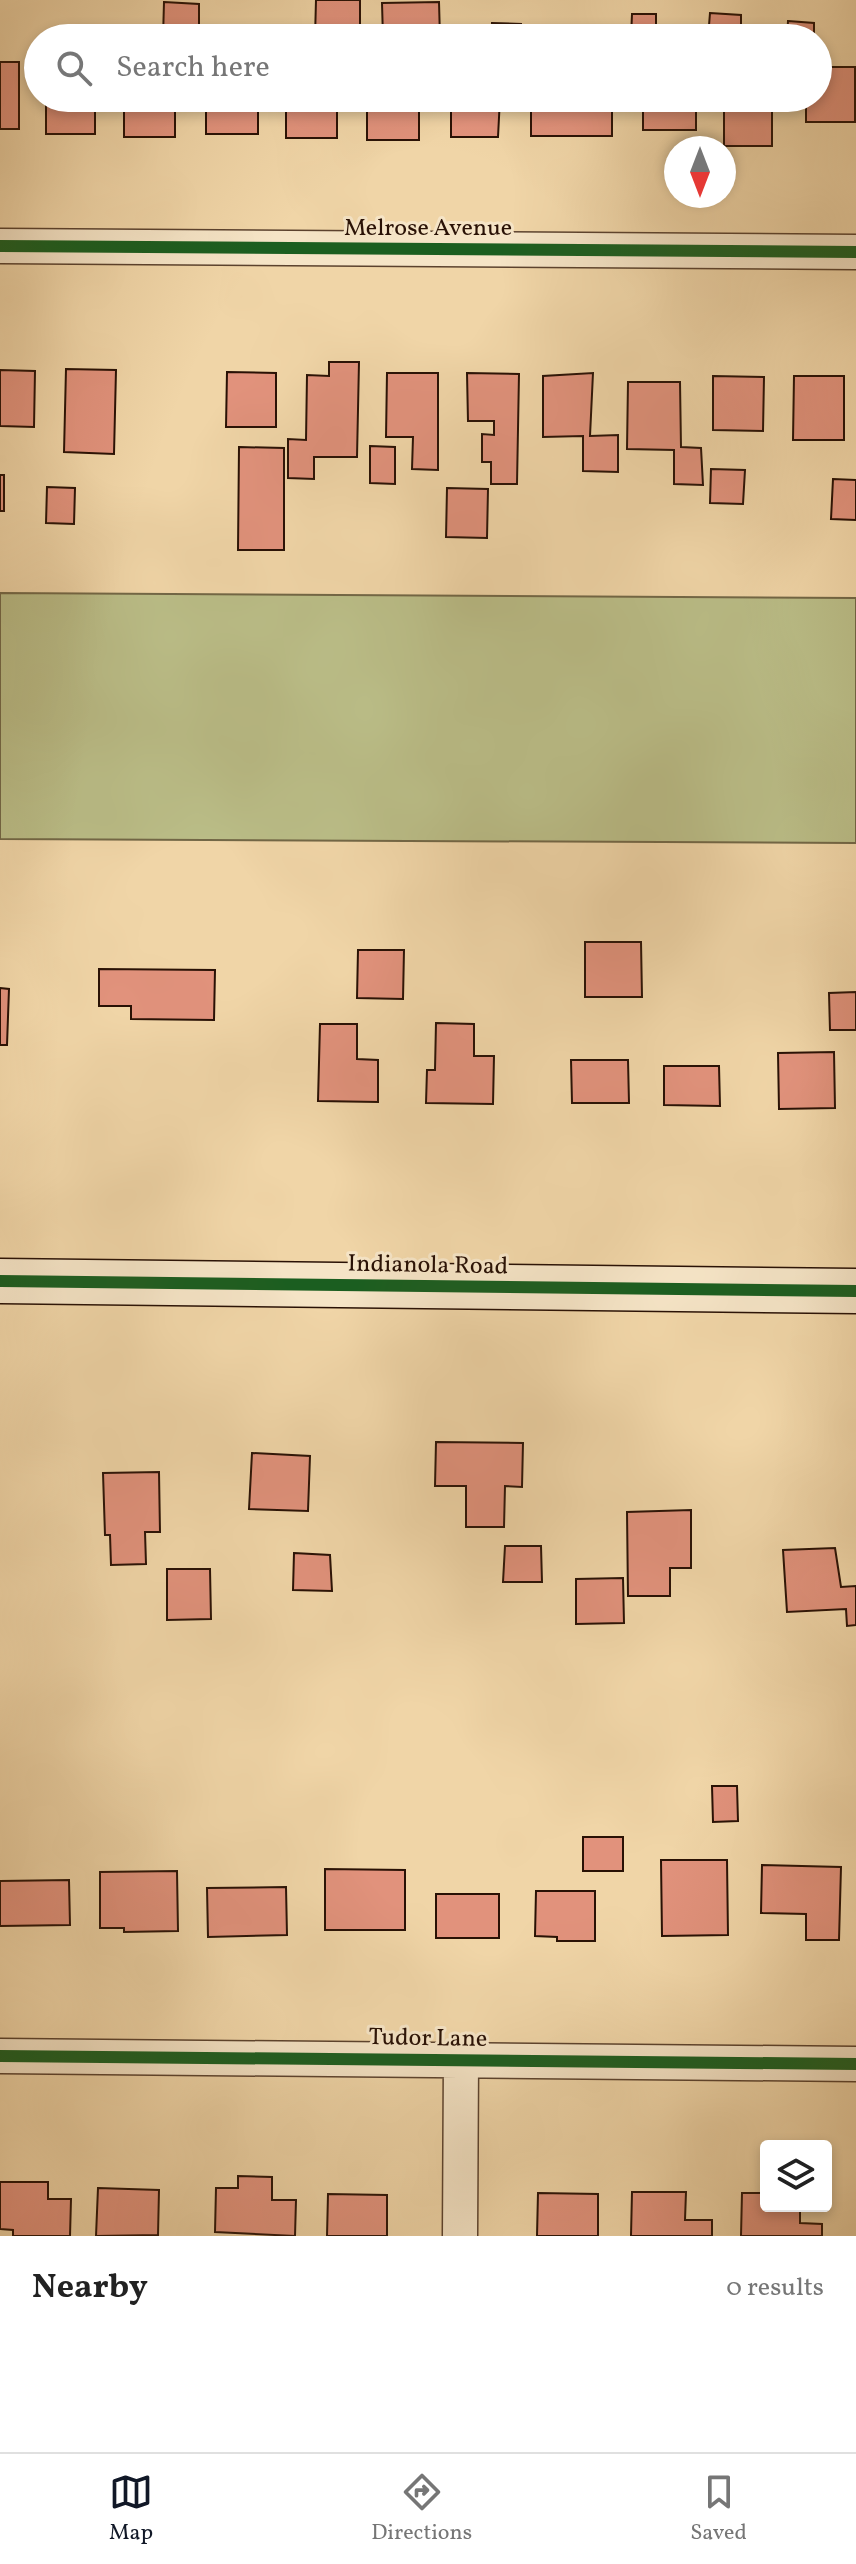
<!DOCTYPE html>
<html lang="en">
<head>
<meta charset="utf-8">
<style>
  :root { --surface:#fff; --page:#f2f2f2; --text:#222; --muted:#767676; --line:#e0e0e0; --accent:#111827 }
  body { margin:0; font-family:Vollkorn,serif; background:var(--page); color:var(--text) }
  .controls { position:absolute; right:24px; bottom:24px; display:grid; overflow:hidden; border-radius:8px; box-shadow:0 4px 12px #0003 }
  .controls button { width:72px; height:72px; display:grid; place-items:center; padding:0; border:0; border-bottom:2px solid var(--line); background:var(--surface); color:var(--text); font:40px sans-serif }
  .compass { position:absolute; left:664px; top:136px; width:72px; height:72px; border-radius:50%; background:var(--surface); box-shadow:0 4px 12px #0003; rotate:180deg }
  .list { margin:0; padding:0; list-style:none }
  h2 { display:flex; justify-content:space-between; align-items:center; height:104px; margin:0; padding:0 32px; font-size:34px }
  h2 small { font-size:26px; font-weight:400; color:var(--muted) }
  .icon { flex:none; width:44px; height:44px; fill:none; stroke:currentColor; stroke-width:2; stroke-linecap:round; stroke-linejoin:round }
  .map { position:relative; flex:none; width:856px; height:2236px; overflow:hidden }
  .search { position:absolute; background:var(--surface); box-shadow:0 4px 12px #0003; left:24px; right:24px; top:24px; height:88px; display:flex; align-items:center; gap:20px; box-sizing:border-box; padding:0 28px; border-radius:44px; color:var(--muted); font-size:30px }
  .sheet { height:216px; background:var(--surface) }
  nav { display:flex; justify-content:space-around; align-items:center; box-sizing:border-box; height:112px; border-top:2px solid var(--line); background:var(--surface); font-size:22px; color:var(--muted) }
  nav a { display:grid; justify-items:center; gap:4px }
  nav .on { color:var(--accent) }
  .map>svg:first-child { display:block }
  .green { fill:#babd87; stroke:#726746; stroke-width:2 }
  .building { fill:#e1927c; stroke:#291105; stroke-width:2 }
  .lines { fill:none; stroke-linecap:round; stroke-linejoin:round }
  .street-casing { stroke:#5b422e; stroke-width:37 }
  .secondary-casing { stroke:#291105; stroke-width:47 }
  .street { stroke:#f5e4c6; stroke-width:34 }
  .secondary { stroke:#f5e4c6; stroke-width:44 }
  .cycleway-casing { stroke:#f5e4c6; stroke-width:17 }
  .cycleway { stroke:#1b5e20; stroke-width:12 }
  .labels { text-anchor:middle; stroke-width:6; stroke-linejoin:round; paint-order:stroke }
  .street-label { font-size:24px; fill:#291105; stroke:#f5e4c6 }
</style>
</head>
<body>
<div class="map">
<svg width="856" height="2236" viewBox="0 0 856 2236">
  <rect width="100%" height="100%" fill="#f0d5a7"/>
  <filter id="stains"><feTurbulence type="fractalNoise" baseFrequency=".0025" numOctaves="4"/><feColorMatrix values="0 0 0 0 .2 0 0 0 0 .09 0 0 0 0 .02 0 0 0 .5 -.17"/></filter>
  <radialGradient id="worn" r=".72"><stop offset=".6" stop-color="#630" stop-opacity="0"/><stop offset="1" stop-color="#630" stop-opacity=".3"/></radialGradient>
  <path class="green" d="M0,593l856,5v245l-856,-4z"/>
  <path class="building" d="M316,0h44v38h-45z
    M164,2l35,2v34h-36z
    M439,2l1,36h-57l-1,-35z
    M710,13l31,2v23h-33z
    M632,14h24v24h-25z
    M788,21l26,2v15h-27z
    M492,23l29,1v14h-30z
    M95,29h27v9h-27z
    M0,62h19v67h-19z
    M818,67h37v55h-49v-24h12z
    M46,98h49v36h-49z
    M124,98h51v39h-51z
    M206,98h52v36h-52z
    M286,98h51v40h-51z
    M367,98h52v42h-52z
    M451,98h49l-2,39h-47z
    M531,98h81v38h-81z
    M643,98h53v32h-53z
    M724,98h48v48h-48z
    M329,362h30l-2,95h-43v22l-26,-1v-39l18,1 1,-65 22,1z
    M66,369l50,1 -2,84 -50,-2z
    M0,370l35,1 -1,56 -34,-1z
    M227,372l49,1v54h-50z
    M387,373h51v97l-26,-1 1,-32h-27z
    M467,373l52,1 -2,110h-26v-22h-9v-28l12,1v-14h-26z
    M593,373l-3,63 28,-1v37l-35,-1v-35l-40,1v-61z
    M713,376l51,1 -1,54 -50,-1z
    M794,376h50v64h-51z
    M628,382h52l1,65 20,1 2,37 -29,-1v-34l-47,-1z
    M370,446l25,1v37l-25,-1z
    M239,447l45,1v102h-46z
    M711,469l34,1 -2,34 -33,-1z
    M0,475h4v36h-4z
    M833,479l23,1v40l-25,-1z
    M47,487l28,1 -1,36 -28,-1z
    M447,488l41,1 -1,49 -41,-1z
    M585,942h56l1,55h-57z
    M358,950h46l-1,49 -46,-1z
    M99,969l116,1 -1,50 -83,-1v-13h-32z
    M0,988l9,1 -2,56h-7z
    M856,992v38h-26l-1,-37z
    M436,1023l38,1v32h20l-1,48 -67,-1 1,-33h8z
    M320,1024h37v35l21,1v42l-60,-1z
    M834,1052l1,56 -56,1 -1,-56z
    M571,1060h57l1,43h-57z
    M664,1066h55l1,40 -56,-1z
    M436,1442l87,1 -1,44 -17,-1 -1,41h-38v-41h-31z
    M252,1453l58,3 -2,55 -59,-2z
    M159,1472l1,60h-15l1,32 -35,1 -1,-30h-5l-2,-62z
    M691,1510v58h-21v28h-42l-1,-84z
    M505,1546h36l1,36h-39z
    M835,1548l6,39 15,-1v39l-9,1 -1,-17 -59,3 -4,-62z
    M294,1553l36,2 2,36 -39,-1z
    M167,1569h43l1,50 -44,1z
    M623,1578l1,45 -48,1v-45z
    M712,1786h25l1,35 -25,1z
    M583,1837h40v34h-40z
    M661,1860h66l1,75 -66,1z
    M762,1865l79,2 -2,73h-33v-26l-45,-1z
    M325,1869l80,1v60h-80z
    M177,1871l1,60 -54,1v-4h-24v-56z
    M69,1880l1,45 -70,1v-45z
    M286,1887l1,48 -79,2 -1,-49z
    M536,1891h59v50h-38v-4l-22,-1z
    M436,1894h63v44h-63z
    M238,2176l34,1v23h24l-1,36 -80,-4 1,-44h22z
    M0,2182h48v17h23l-1,37h-57v-6l-13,-1z
    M98,2188l61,2 -1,45 -62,1z
    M632,2192h54l-1,28h27v16h-81z
    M538,2193l60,1v42h-61z
    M742,2193h24v13h34v17l22,1v12h-81z
    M328,2194l59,1v41h-60z"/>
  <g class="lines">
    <defs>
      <path id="street" d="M0,246l856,6
        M0,2056l856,8
        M460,2236l1,-177"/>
      <path id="secondary" d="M0,1281l856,10"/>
    </defs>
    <use href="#street" class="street-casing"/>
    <use href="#secondary" class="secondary-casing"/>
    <use href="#street" class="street"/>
    <use href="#secondary" class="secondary"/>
    <defs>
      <path id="cycleway" d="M0,246l856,6
        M0,1281l856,10
        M0,2056l856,8"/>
    </defs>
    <use href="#cycleway" class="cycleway-casing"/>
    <use href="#cycleway" class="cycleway"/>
  </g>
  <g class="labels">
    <g class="street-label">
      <text x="428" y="235">Melrose Avenue</text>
      <text transform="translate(428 1264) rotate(1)" y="8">Indianola Road</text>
      <text transform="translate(428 2037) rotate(1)" y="8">Tudor Lane</text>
    </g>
  </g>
  <rect width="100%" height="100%" filter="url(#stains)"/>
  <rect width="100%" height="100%" fill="url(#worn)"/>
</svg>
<div class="controls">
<button><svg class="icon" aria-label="layers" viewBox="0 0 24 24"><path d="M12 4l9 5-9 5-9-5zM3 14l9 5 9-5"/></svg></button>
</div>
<svg class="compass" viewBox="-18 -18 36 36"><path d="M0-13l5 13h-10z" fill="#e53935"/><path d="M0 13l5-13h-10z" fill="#767676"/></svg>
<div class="search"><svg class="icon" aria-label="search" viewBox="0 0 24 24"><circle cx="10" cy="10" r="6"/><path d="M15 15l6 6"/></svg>Search here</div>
</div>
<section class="sheet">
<h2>Nearby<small>0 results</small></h2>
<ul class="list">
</ul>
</section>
<nav>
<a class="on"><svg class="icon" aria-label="map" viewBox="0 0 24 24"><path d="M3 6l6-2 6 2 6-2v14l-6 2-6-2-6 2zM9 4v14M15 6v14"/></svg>Map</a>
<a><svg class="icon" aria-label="directions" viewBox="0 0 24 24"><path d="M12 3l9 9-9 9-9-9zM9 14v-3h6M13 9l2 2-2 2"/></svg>Directions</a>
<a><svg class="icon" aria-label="saved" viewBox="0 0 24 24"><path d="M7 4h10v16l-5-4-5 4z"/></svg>Saved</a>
</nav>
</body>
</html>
